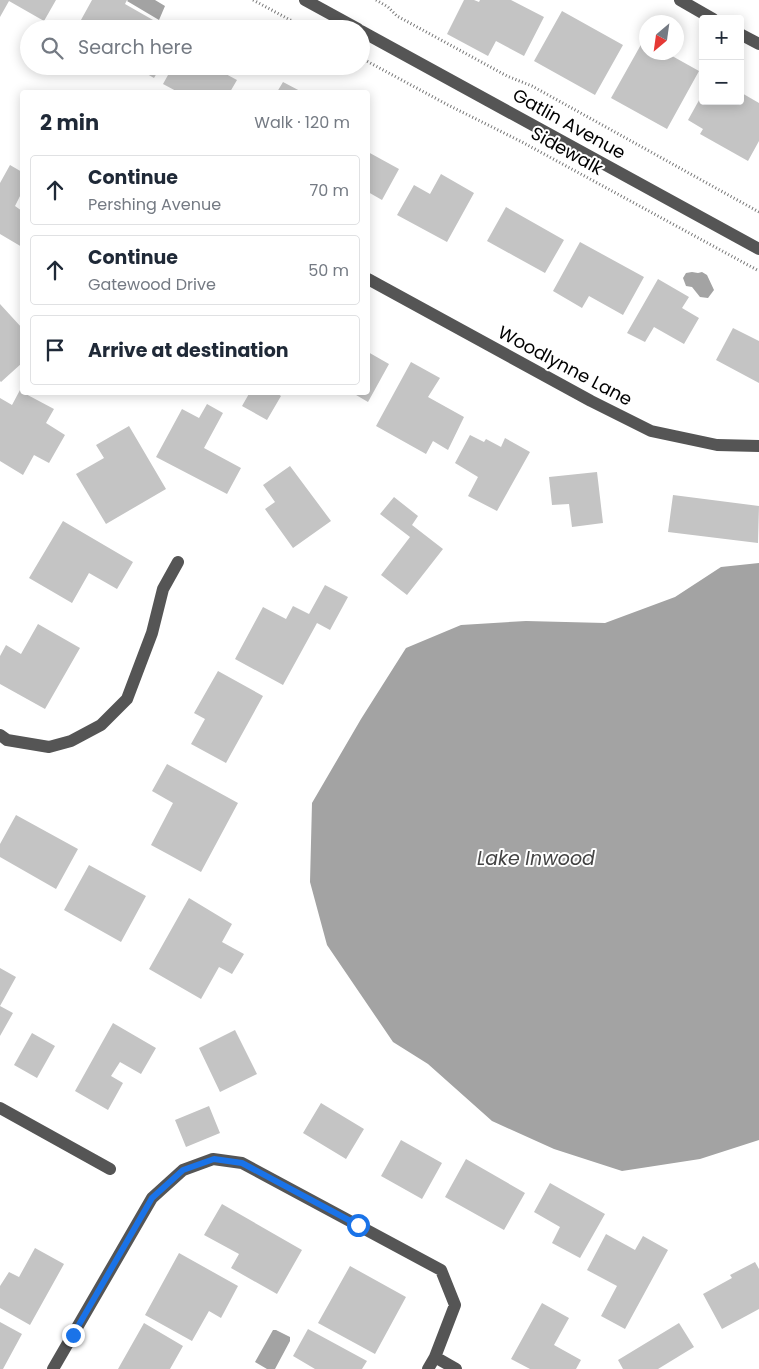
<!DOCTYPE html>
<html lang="en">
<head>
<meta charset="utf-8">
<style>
  :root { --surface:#fff; --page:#f6f6f7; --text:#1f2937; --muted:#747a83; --line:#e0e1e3 }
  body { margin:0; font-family:Poppins,sans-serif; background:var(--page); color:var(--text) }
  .controls { position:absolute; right:15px; top:15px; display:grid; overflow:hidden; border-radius:5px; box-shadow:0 2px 12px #0003 }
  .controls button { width:45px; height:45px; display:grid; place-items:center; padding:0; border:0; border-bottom:1px solid var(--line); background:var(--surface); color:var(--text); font:25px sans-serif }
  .compass { position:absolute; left:639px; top:15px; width:45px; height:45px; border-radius:50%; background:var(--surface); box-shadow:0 2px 12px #0003; rotate:209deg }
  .stop { position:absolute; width:15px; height:15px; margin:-11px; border:4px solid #1a73e8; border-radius:50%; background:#fff }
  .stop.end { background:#1a73e8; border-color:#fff; box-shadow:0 1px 5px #0008 }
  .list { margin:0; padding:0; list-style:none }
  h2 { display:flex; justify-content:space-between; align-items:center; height:65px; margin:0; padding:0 20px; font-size:21px }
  h2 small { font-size:16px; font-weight:400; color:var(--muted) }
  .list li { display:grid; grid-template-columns:32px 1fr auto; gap:15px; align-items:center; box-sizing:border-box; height:70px; margin:0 10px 10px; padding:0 10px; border:1px solid var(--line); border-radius:5px }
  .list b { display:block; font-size:19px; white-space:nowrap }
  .list p { margin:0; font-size:16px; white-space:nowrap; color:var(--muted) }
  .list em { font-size:16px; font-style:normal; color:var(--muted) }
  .icon { flex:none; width:28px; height:28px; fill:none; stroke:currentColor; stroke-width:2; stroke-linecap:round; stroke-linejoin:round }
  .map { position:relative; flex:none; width:759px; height:1369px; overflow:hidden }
  .search { position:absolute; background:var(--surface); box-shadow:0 2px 12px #0003; left:20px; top:20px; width:350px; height:55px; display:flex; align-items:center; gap:12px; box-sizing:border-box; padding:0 18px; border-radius:28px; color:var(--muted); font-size:19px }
  .panel { position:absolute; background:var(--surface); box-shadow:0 2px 12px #0003; left:20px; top:90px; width:350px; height:305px; border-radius:5px }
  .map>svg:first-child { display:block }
  .water { fill:#a3a3a3 }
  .building { fill:#c4c4c4 }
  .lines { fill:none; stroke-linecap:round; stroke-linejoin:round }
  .path { stroke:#777; stroke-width:3; stroke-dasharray:1 2.5; stroke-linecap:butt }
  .minor { stroke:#555; stroke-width:12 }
  .route { stroke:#1a73e8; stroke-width:6 }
  .labels { text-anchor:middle; stroke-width:4; stroke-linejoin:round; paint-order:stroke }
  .street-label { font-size:18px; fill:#000; stroke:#fff }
  .water-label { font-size:19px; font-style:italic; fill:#444; stroke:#fff }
</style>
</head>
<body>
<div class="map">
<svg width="759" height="1369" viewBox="0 0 759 1369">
  <rect width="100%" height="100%" fill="#fff"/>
  <path class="water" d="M128,0h27l10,6 -6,14 -32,-19z
    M692,272l6,1 4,-1 5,3 7,15 -6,8 -8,-1 -8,-10 -6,-1 -3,-8 3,-5z
    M759,563v577l-59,19 -78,12 -68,-22 -62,-28 -64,-57 -35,-22 -66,-97 -17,-63 2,-79 49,-84 45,-71 55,-23 65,-4 79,2 70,-26 46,-30z
    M273,1330h3l14,7v4l-15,28h-8l-12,-7z"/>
  <path class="building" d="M0,0h56l-12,21 -35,-20 -9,16z
    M92,0h35l-2,4 28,16 -5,9h-72z
    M464,0h10l5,2 1,-2h31l33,17 -20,39 -28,-15 -8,15 -41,-22z
    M562,11l61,34 -28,50 -61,-34z
    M643,41l3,2v9h19l34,19 -32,58 -56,-31z
    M133,66h28l-7,12z
    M173,66h38l26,14 -7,12h-52l-15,-8z
    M283,82l19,10h-25z
    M740,92l19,11v38l-11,20 -48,-27 3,-5 -15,-9 15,-27v8h37z
    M368,152l31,17 -17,31 -14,-8z
    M10,165l12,7v20l-7,14 7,5v36l-22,-13v-51z
    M441,174l33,19 -27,49 -50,-27 17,-30 16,9z
    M506,207l58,33 -19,33 -58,-32z
    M580,242l64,35 -21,38 -34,-19 -7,12 -29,-17z
    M658,279l31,18 -7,11 17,10 -15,26 -30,-17 -9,15 -18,-9z
    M0,304l22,24v35l-21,19 -1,-1z
    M733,328l26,13v42l-43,-23z
    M368,352l21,12 -21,38 -17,-10h17z
    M411,362l29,16 -12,19 36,20 -16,33 -15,-9 -7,13 -50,-28z
    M20,390l2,2 32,17 -8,14 19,12 -16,28 -15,-8 -11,20 -23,-14v-63l12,7z
    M250,392h25l6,4 -14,24 -25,-14z
    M207,404l16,9 -19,35 37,20 -14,26 -71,-37 26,-48 17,9z
    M129,426l37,63 -60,35 -30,-50 28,-16 -8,-13z
    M470,435l14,7 2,-3 15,8 4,-9 25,14 -33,59 -29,-15 10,-19 -23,-14z
    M290,466l41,55 -38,27 -28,-39 10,-7 -12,-17z
    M597,472l6,51 -31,4 -3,-23 -17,1 -3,-28z
    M673,495l86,11 -1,37 -90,-11z
    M394,497l24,19 -6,9 31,24 -36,46 -26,-20 29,-38 -30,-23z
    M63,521l70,41 -16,27 -28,-16 -17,30 -43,-25z
    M325,585l23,12 -18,33 -13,-7 -34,62 -48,-26 28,-52 23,12 7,-13 16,8z
    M38,624l42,24 -35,61 -45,-25v-28l6,-11 15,9z
    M218,671l45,25 -37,67 -35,-19 14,-25 -11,-6z
    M167,764l71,39 -37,69 -50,-27 22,-42 -21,-12z
    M16,815l62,34 -22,40 -56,-32v-13z
    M89,865l57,31 -25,46 -57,-32z
    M189,898l43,26 -10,18 22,12 -12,20 -13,-7 -18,32 -52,-30z
    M0,968l16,9 -16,29 13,7 -13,23z
    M113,1023l43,25 -15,26 -21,-12 -9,14 12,7 -15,27 -33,-19z
    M235,1030l22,44 -37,18 -21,-44z
    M32,1033l23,13 -18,32 -23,-13z
    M321,1103l43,26 -18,30 -43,-26z
    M209,1106l11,27 -34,14 -11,-27z
    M401,1140l41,23 -20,36 -41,-23z
    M466,1159l59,34 -21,37 -59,-33z
    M550,1183l55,31 -25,44 -28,-15 8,-16 -26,-15z
    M222,1204l80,46 -25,44 -46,-26 8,-14 -35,-19z
    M606,1234l29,16 8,-14 25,14 -43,79 -24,-13 16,-30 -30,-16z
    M35,1248l29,16 -34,61 -30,-17v-22l9,-14 10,5z
    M179,1253l59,33 -17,32 -12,-7 -17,30 -47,-26z
    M755,1262l4,7v40l-37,20 -19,-35 29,-16 -2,-3z
    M350,1266l56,31 -31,57 -57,-31z
    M542,1303l27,15 -15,27 27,15 -5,9h-46l-19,-10z
    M0,1322l22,12 -19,35h-3z
    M144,1323l39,23 -13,23h-52z
    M679,1323l15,24 -36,22h-35l-5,-9z
    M308,1329l59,32 -5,8h-47l-22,-13z"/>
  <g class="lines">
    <path class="path" d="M253,0l54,29
      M376,0l12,7 9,9 110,60 25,10 227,126
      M361,58l87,47 74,37 237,129"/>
    <path class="minor" d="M305,0l53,29
      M680,0l33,19
      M361,31l398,218
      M740,34l19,10
      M368,279l223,122 60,30 66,14 42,1
      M0,735l7,5 42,7 22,-6 30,-16 26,-26 25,-66 11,-44 15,-27
      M0,1108l110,61
      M435,1357l21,12
      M53,1369l99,-171 31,-28 30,-11 29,4 199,107 14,35 -20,52 -7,12"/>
  </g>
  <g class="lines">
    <path class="route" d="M73,1335l79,-137 31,-28 31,-11 28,4 116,62"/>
  </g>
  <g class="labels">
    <g class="street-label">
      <text transform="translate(569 124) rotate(29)" y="6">Gatlin Avenue</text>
      <text transform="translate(567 151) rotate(29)" y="6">Sidewalk</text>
      <text transform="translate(565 366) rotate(28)" y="6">Woodlynne Lane</text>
    </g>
    <g class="water-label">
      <text x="536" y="865">Lake Inwood</text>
    </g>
  </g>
</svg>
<div class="controls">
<button>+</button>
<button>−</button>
</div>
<svg class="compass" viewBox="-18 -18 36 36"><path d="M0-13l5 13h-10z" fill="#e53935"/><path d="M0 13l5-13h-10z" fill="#747a83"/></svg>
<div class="stop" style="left:358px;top:1225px"></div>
<div class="stop end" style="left:73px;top:1335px"></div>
<div class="search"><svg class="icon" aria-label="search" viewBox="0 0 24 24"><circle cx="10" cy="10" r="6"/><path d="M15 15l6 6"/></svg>Search here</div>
<section class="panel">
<h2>2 min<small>Walk · 120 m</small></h2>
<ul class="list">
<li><svg class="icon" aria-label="ahead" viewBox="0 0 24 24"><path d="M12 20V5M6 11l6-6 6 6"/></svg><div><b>Continue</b><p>Pershing Avenue</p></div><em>70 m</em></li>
<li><svg class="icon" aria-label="ahead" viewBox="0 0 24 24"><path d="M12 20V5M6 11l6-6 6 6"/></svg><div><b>Continue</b><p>Gatewood Drive</p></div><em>50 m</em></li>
<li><svg class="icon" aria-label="arrive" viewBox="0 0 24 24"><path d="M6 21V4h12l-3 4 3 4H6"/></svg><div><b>Arrive at destination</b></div></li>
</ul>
</section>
</div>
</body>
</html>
